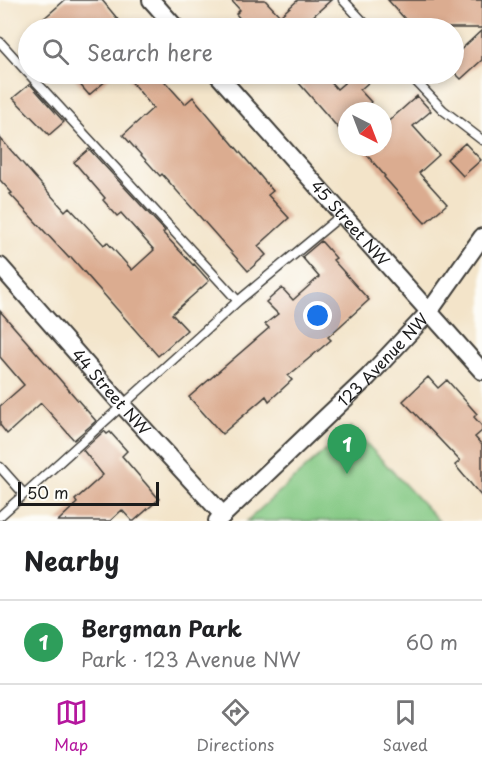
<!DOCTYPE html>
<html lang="en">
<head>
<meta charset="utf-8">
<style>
  :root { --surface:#fff; --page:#f6f6f6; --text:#202124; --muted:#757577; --line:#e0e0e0; --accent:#b5179e }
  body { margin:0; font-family:"Playpen Sans",sans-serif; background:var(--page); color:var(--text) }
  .compass { position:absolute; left:338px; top:102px; width:54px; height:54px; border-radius:50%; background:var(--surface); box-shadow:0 3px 9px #0003; rotate:138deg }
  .scale { position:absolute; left:18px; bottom:15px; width:141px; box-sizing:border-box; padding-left:6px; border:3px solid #1c1c1c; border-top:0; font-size:16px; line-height:21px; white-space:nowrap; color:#1c1c1c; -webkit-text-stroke:4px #fdfcf7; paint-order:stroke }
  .you { position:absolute; left:318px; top:316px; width:21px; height:21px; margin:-15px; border:4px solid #fff; border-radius:50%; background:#1a73e8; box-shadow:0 0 0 9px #1a73e833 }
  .badge { display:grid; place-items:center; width:39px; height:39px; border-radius:50%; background:var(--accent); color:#fff; font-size:20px; font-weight:700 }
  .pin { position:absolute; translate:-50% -50px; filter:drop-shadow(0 2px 3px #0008) }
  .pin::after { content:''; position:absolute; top:32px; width:21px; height:18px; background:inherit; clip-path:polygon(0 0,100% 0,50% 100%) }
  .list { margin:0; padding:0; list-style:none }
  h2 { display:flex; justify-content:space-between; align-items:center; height:78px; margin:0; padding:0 24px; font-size:26px }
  h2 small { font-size:20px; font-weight:400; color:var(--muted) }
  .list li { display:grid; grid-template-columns:39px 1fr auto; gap:18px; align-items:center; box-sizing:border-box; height:84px; padding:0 24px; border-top:2px solid var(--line) }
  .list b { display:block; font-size:22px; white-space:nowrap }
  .list p { margin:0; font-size:20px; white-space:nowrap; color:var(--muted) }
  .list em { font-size:20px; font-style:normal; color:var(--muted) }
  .icon { flex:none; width:33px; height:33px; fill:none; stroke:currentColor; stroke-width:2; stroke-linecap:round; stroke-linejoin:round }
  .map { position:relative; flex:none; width:482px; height:521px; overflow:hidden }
  .search { position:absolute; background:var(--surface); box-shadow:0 3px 9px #0003; left:18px; right:18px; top:18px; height:66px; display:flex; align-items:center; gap:15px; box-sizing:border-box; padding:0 21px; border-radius:33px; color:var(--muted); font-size:22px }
  .sheet { height:162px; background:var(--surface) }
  nav { display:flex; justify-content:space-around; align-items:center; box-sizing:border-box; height:84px; border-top:2px solid var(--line); background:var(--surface); font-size:16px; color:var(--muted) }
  nav a { display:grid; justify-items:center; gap:3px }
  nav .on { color:var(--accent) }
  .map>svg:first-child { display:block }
  .green { fill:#81c781; stroke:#4e724e; stroke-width:1.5 }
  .building { fill:#dbac90 }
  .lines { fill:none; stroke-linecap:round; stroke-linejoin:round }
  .service-casing { stroke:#3c3a36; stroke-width:11 }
  .minor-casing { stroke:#3c3a36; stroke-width:20 }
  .service { stroke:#fff; stroke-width:8 }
  .minor { stroke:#fff; stroke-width:16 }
  .labels { text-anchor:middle; stroke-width:4.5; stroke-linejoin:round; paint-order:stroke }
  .street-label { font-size:16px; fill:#1c1c1c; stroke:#fdfcf7 }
</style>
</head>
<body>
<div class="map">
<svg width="482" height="521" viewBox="0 0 482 521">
  <rect width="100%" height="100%" fill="#fdfcf7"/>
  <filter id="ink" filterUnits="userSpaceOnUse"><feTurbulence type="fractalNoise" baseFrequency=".0167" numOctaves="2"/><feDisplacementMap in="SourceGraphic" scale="12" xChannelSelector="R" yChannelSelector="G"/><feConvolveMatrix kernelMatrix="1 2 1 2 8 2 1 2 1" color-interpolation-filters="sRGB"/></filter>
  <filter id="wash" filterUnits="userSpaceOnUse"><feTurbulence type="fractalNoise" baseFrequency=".008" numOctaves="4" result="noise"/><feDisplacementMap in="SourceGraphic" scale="24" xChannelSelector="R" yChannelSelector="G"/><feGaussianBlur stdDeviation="1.35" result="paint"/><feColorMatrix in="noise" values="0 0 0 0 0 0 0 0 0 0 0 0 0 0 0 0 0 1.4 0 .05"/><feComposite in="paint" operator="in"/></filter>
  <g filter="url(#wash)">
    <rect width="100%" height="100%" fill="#f3e4c9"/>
    <path class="green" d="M351,427l88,94h-192z"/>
    <g id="blocks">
      <path class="building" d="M65,0h37l23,28h-92z
        M231,0h34l15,16 18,-16h33l-31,28h-52l-12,-14 4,-4z
        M388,0h94v28h-69z
        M482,30v30l-21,19 -8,-8v-14z
        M71,74h43l-25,21z
        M125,74h33l27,30 8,-7 80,94 -5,4 21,23 -31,28 8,9 -18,16 -86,-97 -2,2 -37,-41 30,-27z
        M291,74h32l14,15 18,-15h23l-18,16 11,12 -10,9h-14v27z
        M30,84l34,38 -15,13 -36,-37z
        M417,96l14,15 -18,15 26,29 -20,18 28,31 -22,19 -41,-46 1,-1 -25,-29h23v-21z
        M0,138l65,73 4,-4 35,38 3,-3 25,28 22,-20 -33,-37 -4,3 -14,-16 2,-2 -31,-36 15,-13 76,82 -2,2 30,32 1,-1 15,17 -37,33 15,16 -29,26 -87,-99 -2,1 -59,-64 2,-1 -12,-13z
        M465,143l16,17 -18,16 -16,-17z
        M321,241l15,17 -3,2 36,40 -41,37 3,3 -43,36 4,4 -23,21 -3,-5 -44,38 -33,-37 80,-69 -4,-4 13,-10 -12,-12 16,-14 11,12 26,-23 -17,-20z
        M0,311l96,110 -22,19 -33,-37 -34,31 -7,-9v-19l24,-21 -24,-28z
        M428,377l10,11 9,-8 30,34 -3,3 8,9v5l-7,6 7,8v52l-27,-32 5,-4 -57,-60z
        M104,431l3,3 3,-2 17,19 -5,5 37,43 -25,22h-2l-10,-11 -12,11h-52l19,-18 -2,-3 28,-25 -20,-25z"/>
    </g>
  </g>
  <g filter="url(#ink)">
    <use href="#blocks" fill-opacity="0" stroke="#3c3a36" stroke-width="1.5"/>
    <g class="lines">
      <defs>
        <path id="service" d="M343,0l26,28
          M0,42l28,31
          M29,74l209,227
          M409,74l34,36 39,30
          M0,467l24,27
          M0,516l238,-215 105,-87"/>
        <g id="minor">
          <path d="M151,0l25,28"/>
          <path id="s1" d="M217,74l265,297"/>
          <path id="s2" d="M0,266l123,140 100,109"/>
          <path id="s3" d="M217,521l151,-144 61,-65 53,-75"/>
        </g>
      </defs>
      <use href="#service" class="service-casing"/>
      <use href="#minor" class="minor-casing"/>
      <use href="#service" class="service"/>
      <use href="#minor" class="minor"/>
    </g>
  </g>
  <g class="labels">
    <g class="street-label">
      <text dy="6" stroke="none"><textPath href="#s1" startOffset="200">45 Street NW</textPath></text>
      <text dy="6" stroke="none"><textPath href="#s3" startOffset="231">123 Avenue NW</textPath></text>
      <text dy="6" stroke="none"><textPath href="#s2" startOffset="168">44 Street NW</textPath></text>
    </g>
  </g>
</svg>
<svg class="compass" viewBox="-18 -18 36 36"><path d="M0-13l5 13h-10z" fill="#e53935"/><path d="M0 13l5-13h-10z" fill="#757577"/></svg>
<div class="scale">50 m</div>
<div class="you"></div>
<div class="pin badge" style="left:347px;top:474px;background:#2e9e5b">1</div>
<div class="search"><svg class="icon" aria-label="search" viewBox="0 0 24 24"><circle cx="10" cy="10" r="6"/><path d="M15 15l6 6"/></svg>Search here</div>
</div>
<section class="sheet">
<h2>Nearby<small></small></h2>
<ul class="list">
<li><span class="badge" style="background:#2e9e5b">1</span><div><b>Bergman Park</b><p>Park · 123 Avenue NW</p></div><em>60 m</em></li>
</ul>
</section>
<nav>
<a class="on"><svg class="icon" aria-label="map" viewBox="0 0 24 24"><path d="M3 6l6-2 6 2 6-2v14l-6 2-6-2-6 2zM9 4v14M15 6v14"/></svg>Map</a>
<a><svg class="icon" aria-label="directions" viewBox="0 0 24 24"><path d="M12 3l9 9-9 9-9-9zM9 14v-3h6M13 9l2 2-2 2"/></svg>Directions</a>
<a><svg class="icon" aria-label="saved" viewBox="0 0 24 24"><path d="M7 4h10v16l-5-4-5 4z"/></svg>Saved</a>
</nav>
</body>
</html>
